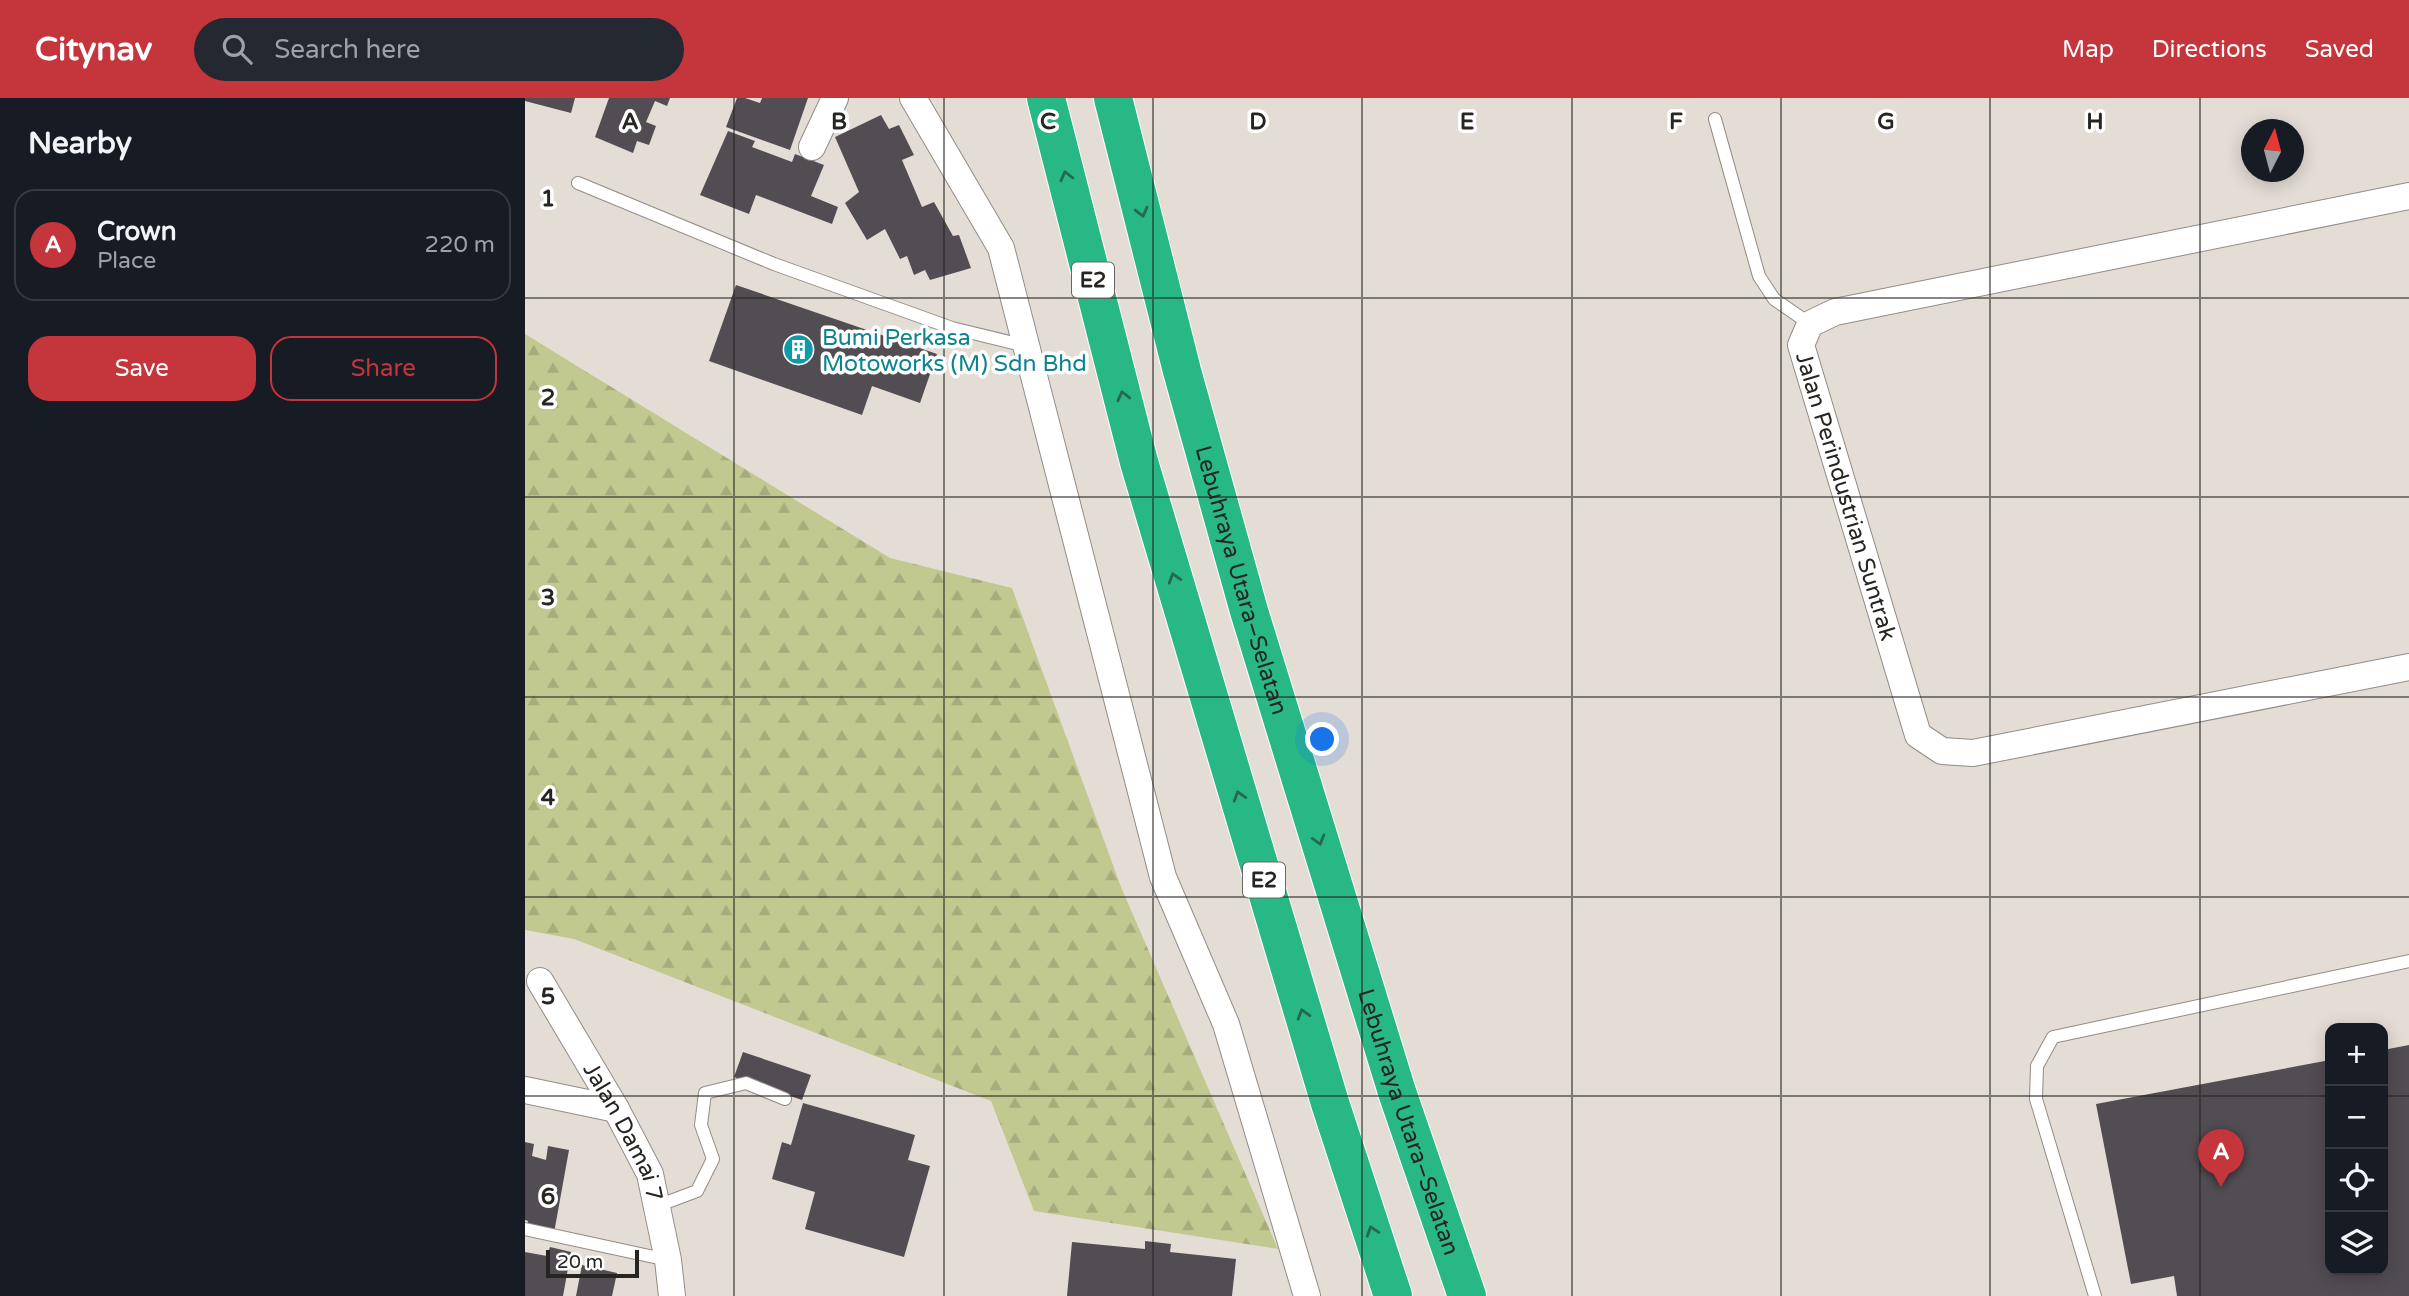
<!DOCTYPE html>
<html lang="en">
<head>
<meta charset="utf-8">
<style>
  :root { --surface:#171b24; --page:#242831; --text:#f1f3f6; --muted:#9ea1a6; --line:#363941; --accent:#c5353c }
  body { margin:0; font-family:"Varela Round",sans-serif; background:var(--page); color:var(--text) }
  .controls { position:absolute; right:21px; bottom:21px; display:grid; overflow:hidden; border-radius:14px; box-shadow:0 4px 18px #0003 }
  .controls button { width:63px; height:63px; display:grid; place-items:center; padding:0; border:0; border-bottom:2px solid var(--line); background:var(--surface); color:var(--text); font:35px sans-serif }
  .compass { position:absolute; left:1716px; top:21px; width:63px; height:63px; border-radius:50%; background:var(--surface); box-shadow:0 4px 18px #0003; rotate:6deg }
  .scale { position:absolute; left:21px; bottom:18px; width:93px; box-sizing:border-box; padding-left:7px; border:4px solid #272522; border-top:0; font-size:19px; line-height:24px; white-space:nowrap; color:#272522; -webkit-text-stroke:5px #fff; paint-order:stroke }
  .you { position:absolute; left:798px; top:642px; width:24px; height:24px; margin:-18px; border:5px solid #fff; border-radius:50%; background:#1a73e8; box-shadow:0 0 0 10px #1a73e833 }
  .badge { display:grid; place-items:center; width:46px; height:46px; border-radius:50%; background:var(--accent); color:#fff; font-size:23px; font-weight:700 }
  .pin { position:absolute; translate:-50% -58px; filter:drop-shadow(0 2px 4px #0008) }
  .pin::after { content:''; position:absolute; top:37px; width:24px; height:21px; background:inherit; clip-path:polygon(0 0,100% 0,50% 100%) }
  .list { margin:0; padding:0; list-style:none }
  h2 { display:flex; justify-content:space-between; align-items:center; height:91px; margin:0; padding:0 28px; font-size:30px }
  h2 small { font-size:23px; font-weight:400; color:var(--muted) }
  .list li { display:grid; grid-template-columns:46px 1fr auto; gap:21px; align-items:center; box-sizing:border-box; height:112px; margin:0 14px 14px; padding:0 14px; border:2px solid var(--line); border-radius:21px }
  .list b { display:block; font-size:26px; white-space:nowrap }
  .list p { margin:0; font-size:23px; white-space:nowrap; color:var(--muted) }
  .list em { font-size:23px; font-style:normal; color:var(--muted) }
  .actions { display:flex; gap:14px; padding:21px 28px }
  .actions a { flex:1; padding:16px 0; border:2px solid var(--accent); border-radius:21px; text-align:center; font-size:24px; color:var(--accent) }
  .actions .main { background:var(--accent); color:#fff }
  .icon { flex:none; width:38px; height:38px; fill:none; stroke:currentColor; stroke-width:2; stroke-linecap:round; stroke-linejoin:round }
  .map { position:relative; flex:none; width:1884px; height:1198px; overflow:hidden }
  header { display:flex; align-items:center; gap:42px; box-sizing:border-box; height:98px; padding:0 35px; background:var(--accent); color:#fff }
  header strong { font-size:33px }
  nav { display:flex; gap:38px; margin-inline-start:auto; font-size:24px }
  .search { width:490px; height:63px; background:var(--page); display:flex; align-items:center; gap:18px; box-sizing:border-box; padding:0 24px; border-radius:38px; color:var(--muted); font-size:26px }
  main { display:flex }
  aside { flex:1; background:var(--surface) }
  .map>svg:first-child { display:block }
  .forest { fill:url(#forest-firs) }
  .building { fill:#524d53 }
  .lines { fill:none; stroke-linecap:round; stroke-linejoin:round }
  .lane-casing { stroke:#928c86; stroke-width:14 }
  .street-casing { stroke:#928c86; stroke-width:28 }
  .highway-casing { stroke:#fff; stroke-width:40 }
  .lane { stroke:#fff; stroke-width:12 }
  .street { stroke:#fff; stroke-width:26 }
  .highway { stroke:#27b886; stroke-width:38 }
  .oneway { stroke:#27674f }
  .grid { fill:none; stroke:#272522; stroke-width:2; stroke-opacity:0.55 }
  .labels { text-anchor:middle; stroke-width:7; stroke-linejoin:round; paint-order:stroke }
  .shield { fill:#fff; stroke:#686664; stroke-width:2 }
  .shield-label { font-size:21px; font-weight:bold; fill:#272522 }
  .culture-label { font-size:23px; fill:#0d838f; stroke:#fff; text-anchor:start }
  .street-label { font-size:23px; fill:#272522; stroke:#fff }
  .grid-label { font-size:23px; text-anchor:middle; font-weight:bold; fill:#272522; stroke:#fff; stroke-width:7; stroke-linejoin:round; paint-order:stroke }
</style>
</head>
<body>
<header>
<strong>Citynav</strong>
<div class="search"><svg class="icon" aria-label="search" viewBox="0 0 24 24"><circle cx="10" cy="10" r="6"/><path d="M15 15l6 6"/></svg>Search here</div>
<nav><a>Map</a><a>Directions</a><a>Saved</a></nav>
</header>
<main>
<aside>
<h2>Nearby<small></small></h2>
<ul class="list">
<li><span class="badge">A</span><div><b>Crown</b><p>Place</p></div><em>220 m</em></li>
</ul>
<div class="actions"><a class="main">Save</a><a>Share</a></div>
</aside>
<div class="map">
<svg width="1884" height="1198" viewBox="0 0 1884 1198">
  <defs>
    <pattern id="forest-firs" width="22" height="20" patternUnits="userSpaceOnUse" patternTransform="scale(1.75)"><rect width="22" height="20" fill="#c1c990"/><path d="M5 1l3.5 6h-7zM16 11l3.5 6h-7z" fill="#a6ac7c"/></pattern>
  </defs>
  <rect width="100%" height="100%" fill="#e4ddd6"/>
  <path class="forest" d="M0,236l365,224 122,30 109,299 157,362 -244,-38 -43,-110 -417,-162 -49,-9z"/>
  <path class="building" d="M0,0h50l-4,15 -46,-12z
    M84,0h61l-3,8 -12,-5 -9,21 10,4 -7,19 -12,-4 -4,12 -38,-16z
    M212,0h8l15,5 2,-5h46l-18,52 -64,-23z
    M356,17l8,14 10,-4 15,30 -12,5 20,47 12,-5 19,34 6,-1 12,33 -41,12 -5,-10 -11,5 -7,-19 -7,3 -15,-30 -18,11 -22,-37 14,-11 -24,-55z
    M203,33l27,10 -3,6 40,15 3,-8 29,11 -13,31 27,11 -6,17 -76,-29 -7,19 -49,-19z
    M211,187l201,69 -17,49 -48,-17 -10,29 -153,-54z
    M1884,947v251h-232l-3,-20 -43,8 -35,-180 234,-44v210h53v-220z
    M218,954l68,23 -9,25 -68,-23z
    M278,1005l112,32 -7,25 22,6 -26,91 -99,-28 10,-37 -43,-13 10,-37 9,3z
    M0,1044l9,2 -2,12 14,4 2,-14 21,4 -15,83 -27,-6 1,-6 -3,-1z
    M620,1143l26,3 -1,8 66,7 -4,37h-165l5,-54 73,7z
    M25,1149l21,5 -8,44h-38v-44l22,4z
    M57,1167l35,8 -5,23h-36z"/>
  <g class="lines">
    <defs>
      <path id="lane" d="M1190,21l44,157 15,23 36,25
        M53,85l196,81 178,64 74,18
        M132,1108l40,-15 16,-32 -12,-34 4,-32 41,-10 39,16
        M0,1131l143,31
        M1570,1198l-59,-197 1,-33 16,-29 356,-76"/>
      <g id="street">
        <path d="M388,0l88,150 162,629 63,147 81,272"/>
        <path d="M287,49l23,-49"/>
        <path id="s1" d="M1884,98l-574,116 -25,12 -9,21 117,390 24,16 31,2 436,-86"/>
        <path id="s2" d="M15,883l76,128 34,65 18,86 4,36"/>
        <path d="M0,992l91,19"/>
      </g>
      <g id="highway">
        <path d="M521,0l93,364 191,641 63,193"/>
        <path id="s3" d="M588,0l69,273 67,240 148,481 70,204"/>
      </g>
    </defs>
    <use href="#lane" class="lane-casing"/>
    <use href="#street" class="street-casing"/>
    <use href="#highway" class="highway-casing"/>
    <use href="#lane" class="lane"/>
    <use href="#street" class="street"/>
    <use href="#highway" class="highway"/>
  </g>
  <defs><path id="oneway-chevron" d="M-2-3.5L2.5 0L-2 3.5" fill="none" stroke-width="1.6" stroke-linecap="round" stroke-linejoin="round" transform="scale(1.75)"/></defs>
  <g class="oneway">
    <use href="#oneway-chevron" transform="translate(541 78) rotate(-104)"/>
    <use href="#oneway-chevron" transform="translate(617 114) rotate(76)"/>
    <use href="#oneway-chevron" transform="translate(598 298) rotate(-104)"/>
    <use href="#oneway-chevron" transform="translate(649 480) rotate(-107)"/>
    <use href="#oneway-chevron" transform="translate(714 698) rotate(-107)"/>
    <use href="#oneway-chevron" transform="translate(794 742) rotate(73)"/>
    <use href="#oneway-chevron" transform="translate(778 916) rotate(-107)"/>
    <use href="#oneway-chevron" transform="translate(847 1133) rotate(-108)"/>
  </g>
  <path class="grid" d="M209,0v1198M419,0v1198M628,0v1198M837,0v1198M1047,0v1198M1256,0v1198M1465,0v1198M1675,0v1198M0,200h1884M0,399h1884M0,599h1884M0,799h1884M0,998h1805M1858,998h26"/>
  <defs>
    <symbol id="building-disc" viewBox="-11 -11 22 22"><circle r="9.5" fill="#0f9aa8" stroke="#fff"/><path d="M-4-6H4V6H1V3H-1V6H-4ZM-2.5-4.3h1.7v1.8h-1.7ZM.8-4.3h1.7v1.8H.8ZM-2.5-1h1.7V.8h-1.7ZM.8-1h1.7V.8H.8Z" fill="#fff"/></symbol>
  </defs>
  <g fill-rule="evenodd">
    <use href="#building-disc" x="256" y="234" width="35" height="35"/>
  </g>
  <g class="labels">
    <g class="shield">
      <rect x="547" y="164.5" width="42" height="35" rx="5"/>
      <rect x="718" y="764.5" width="42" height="35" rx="5"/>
    </g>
    <g class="shield-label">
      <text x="568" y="189">E2</text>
      <text x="739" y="789">E2</text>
    </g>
    <g class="culture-label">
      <text x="297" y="247">Bumi Perkasa<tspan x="297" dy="26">Motoworks (M) Sdn Bhd</tspan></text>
    </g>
    <g class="street-label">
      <text dy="8" stroke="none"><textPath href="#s1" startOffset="794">Jalan Perindustrian Suntrak</textPath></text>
      <text dy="8" stroke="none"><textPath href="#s3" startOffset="499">Lebuhraya Utara–Selatan</textPath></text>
      <text dy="8" stroke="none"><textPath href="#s3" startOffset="1066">Lebuhraya Utara–Selatan</textPath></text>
      <text dy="8" stroke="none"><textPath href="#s2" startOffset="173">Jalan Damai 7</textPath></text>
    </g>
  </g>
  <g class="grid-label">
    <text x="105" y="31">A</text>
    <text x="314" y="31">B</text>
    <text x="523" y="31">C</text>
    <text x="733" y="31">D</text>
    <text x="942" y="31">E</text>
    <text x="1151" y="31">F</text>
    <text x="1361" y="31">G</text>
    <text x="1570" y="31">H</text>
    <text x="23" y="108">1</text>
    <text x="23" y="307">2</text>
    <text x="23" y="507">3</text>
    <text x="23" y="707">4</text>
    <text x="23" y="906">5</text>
    <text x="23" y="1106">6</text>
  </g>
</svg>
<div class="controls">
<button>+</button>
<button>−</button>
<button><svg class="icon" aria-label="locate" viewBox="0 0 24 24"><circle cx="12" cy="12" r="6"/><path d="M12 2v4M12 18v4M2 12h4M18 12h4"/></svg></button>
<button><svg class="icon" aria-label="layers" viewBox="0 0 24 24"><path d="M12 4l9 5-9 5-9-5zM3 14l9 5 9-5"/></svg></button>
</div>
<svg class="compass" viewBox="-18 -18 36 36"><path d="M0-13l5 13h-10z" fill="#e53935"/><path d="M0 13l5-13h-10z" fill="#9ea1a6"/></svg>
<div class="scale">20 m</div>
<div class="you"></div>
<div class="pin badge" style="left:1696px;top:1089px">A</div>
</div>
</main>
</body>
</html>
